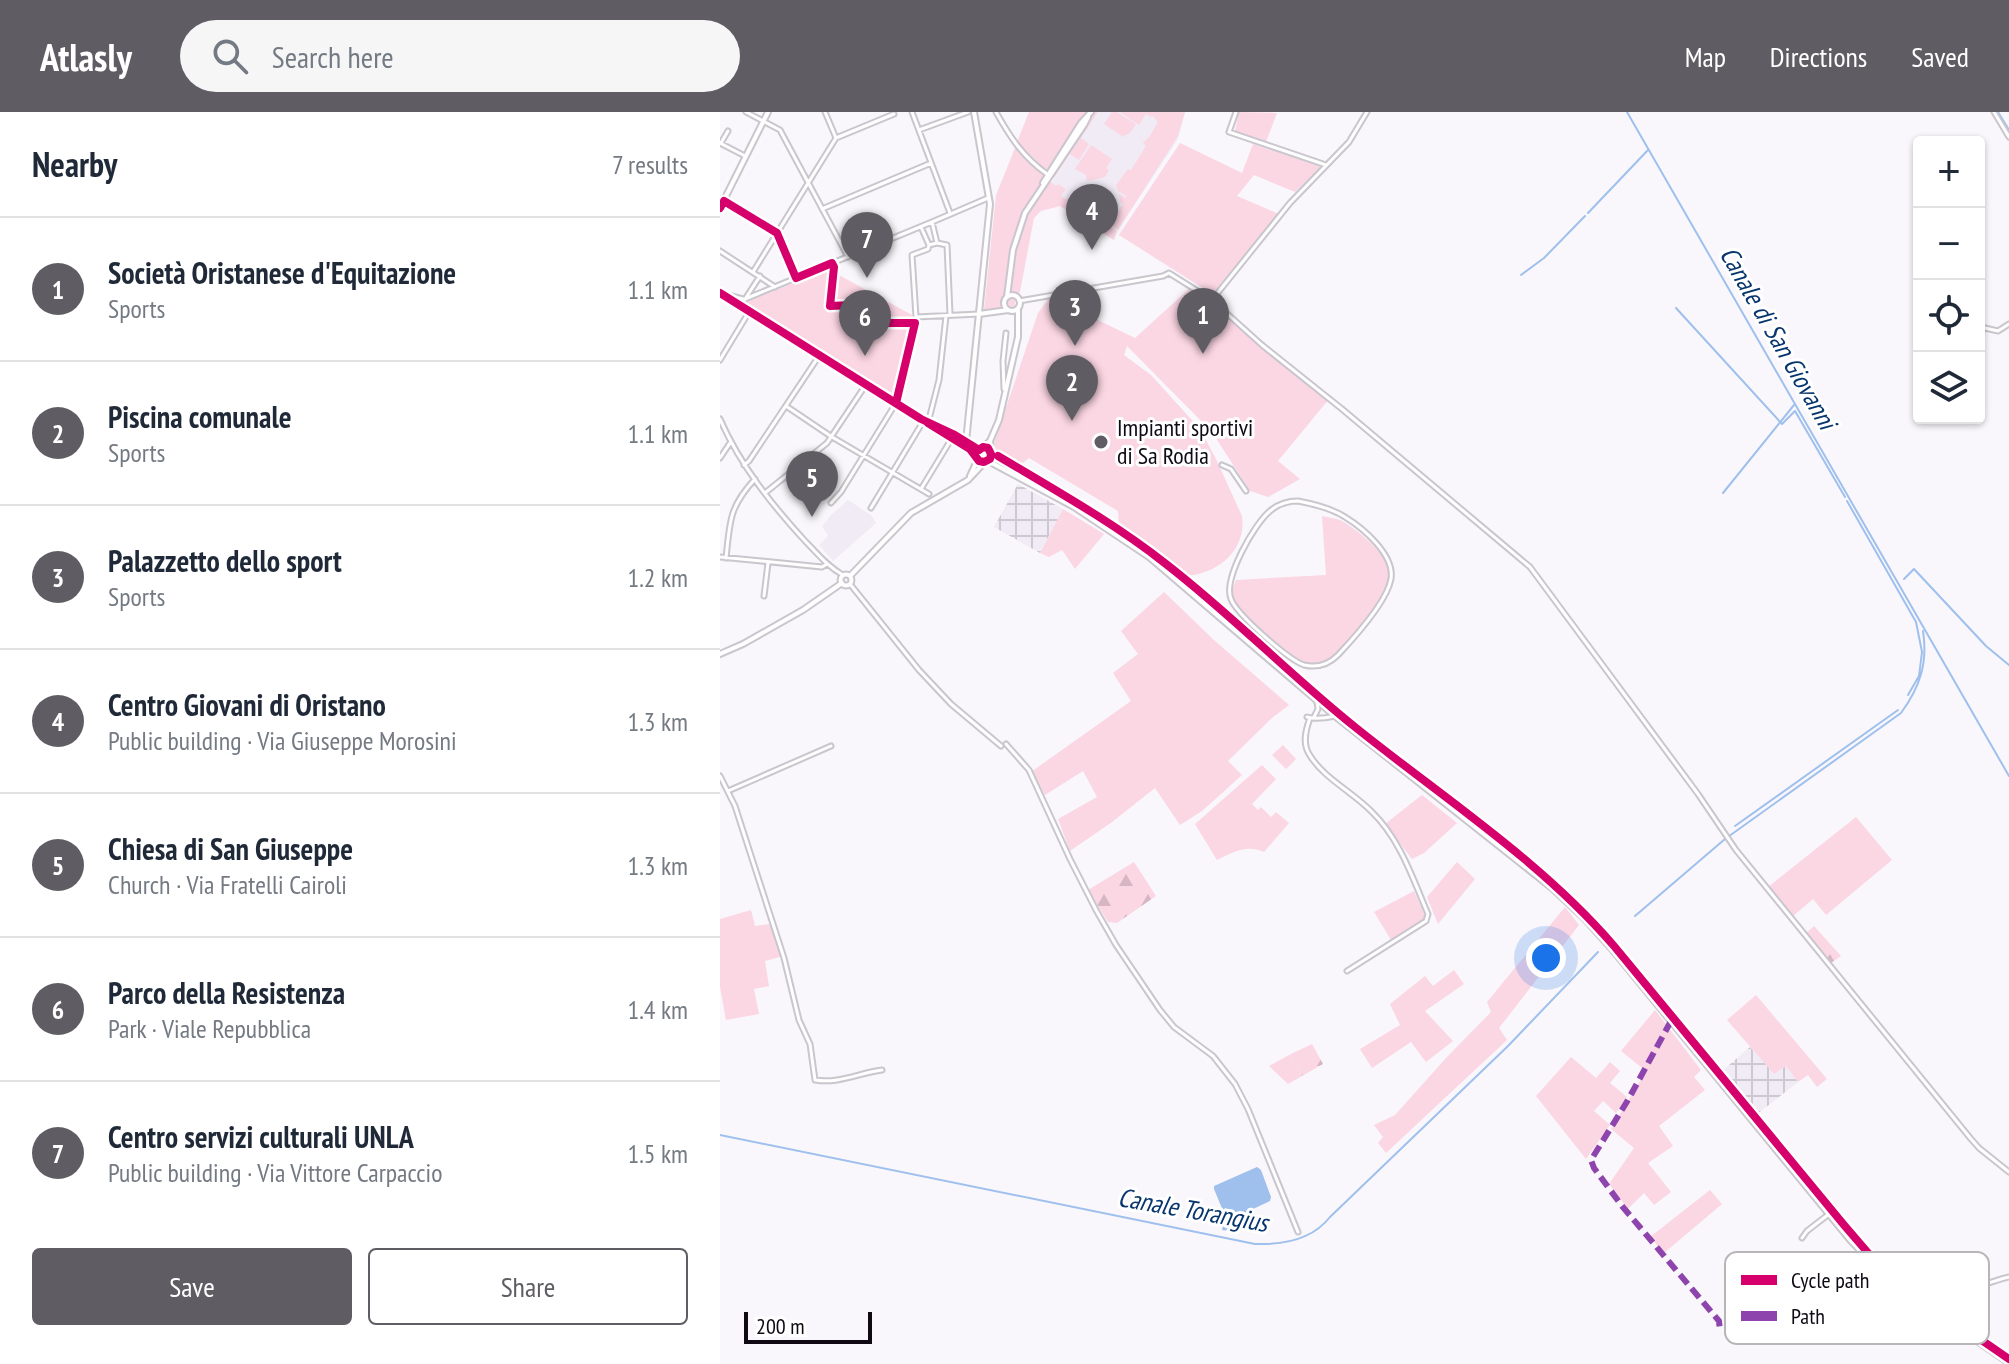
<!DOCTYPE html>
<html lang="en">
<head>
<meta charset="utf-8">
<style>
  :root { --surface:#fff; --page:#f6f6f7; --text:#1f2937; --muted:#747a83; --line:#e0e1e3; --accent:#605c64 }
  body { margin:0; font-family:"PT Sans Narrow",sans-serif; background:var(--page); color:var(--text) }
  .controls { position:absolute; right:24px; top:24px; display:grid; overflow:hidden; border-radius:8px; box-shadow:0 2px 6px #0004 }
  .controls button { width:72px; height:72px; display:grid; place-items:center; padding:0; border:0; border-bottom:2px solid var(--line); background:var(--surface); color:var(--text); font:40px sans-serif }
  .scale { position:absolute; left:24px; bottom:20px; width:128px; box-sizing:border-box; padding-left:8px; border:4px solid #0e0913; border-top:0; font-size:22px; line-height:28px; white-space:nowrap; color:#0e0913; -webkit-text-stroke:6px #fff; paint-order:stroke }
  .you { position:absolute; left:826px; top:846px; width:28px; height:28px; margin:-20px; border:6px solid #fff; border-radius:50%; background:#1a73e8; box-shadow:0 0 0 12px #1a73e833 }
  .badge { display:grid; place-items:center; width:52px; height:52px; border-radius:50%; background:var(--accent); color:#fff; font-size:26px; font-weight:700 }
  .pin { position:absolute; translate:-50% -66px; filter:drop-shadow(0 2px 4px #0008) }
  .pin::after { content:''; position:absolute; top:42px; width:28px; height:24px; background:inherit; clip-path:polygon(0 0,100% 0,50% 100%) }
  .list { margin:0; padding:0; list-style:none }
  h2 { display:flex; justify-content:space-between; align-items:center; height:104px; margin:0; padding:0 32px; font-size:34px }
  h2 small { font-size:26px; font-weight:400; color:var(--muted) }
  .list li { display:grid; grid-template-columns:52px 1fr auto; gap:24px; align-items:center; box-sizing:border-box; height:144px; padding:0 32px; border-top:2px solid var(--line) }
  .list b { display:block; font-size:30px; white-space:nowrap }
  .list p { margin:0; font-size:26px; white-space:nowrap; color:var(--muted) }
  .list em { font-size:26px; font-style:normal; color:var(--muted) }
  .actions { display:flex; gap:16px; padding:24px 32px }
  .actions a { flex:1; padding:18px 0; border:2px solid var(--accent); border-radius:8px; text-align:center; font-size:28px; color:var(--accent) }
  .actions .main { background:var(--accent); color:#fff }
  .icon { flex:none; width:44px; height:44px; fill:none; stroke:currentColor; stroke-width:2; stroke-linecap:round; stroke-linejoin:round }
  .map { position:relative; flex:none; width:1289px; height:1252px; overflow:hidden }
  header { display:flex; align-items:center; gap:48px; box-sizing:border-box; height:112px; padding:0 40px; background:var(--accent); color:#fff }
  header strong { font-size:38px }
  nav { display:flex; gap:44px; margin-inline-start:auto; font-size:28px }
  .search { width:560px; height:72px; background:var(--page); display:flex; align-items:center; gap:20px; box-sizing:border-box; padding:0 28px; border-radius:44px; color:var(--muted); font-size:30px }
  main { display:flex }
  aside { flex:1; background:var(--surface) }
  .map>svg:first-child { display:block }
  .built { fill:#f0ebf5 }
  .industrial { fill:url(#industrial-grid) }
  .green { fill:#fbd6e3 }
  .forest { fill:url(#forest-firs) }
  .water { fill:#9fc0ed }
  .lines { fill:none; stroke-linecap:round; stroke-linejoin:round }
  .stream { stroke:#9fc0ed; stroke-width:2 }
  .minor-casing { stroke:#c9c6cd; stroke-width:7 }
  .tertiary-casing { stroke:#c9c6cd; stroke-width:8 }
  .minor { stroke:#fefefe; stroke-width:3 }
  .tertiary { stroke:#fefefe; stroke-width:4 }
  .quiet { stroke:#8e44ad; stroke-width:6; stroke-dasharray:12 6; stroke-linecap:butt }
  .cycleway-casing { stroke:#fff; stroke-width:13 }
  .cycleway { stroke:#d6006c; stroke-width:8 }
  .poi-dot { fill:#605c64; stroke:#fff; stroke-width:3 }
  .labels { text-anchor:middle; stroke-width:6; stroke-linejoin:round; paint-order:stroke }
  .poi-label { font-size:24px; fill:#0e0913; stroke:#fff; text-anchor:start }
  .water-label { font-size:26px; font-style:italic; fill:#07356d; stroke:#fff }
  .key { fill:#fff; stroke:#b7b5b8; stroke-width:2 }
  .key-label { font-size:22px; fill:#0e0913 }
</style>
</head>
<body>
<header>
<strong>Atlasly</strong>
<div class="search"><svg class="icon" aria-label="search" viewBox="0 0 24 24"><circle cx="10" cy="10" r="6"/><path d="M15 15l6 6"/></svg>Search here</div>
<nav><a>Map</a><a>Directions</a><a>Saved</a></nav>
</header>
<main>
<aside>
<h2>Nearby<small>7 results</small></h2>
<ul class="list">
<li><span class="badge">1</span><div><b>Società Oristanese d'Equitazione</b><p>Sports</p></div><em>1.1 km</em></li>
<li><span class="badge">2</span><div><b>Piscina comunale</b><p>Sports</p></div><em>1.1 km</em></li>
<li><span class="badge">3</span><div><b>Palazzetto dello sport</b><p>Sports</p></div><em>1.2 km</em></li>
<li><span class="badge">4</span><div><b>Centro Giovani di Oristano</b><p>Public building · Via Giuseppe Morosini</p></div><em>1.3 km</em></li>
<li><span class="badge">5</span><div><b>Chiesa di San Giuseppe</b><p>Church · Via Fratelli Cairoli</p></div><em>1.3 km</em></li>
<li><span class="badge">6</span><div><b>Parco della Resistenza</b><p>Park · Viale Repubblica</p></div><em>1.4 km</em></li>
<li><span class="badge">7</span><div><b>Centro servizi culturali UNLA</b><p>Public building · Via Vittore Carpaccio</p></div><em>1.5 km</em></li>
</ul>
<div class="actions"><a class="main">Save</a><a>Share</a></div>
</aside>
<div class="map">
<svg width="1289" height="1252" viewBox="0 0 1289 1252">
  <defs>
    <pattern id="industrial-grid" width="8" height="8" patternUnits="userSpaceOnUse" patternTransform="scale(2)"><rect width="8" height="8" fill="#f0ebf5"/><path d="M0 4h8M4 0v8" fill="none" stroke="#cdc8d1"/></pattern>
    <pattern id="forest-firs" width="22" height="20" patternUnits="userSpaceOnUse" patternTransform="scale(2)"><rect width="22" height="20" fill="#fbd6e3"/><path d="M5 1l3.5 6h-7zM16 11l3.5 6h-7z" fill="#d6b6c2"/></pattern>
  </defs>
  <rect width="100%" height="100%" fill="#f9f7fb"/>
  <path class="built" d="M378,0h87l-7,27 -61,92 -69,-43z
    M128,388l23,15 5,8 -43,38 -14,-16 9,-9 -6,-10 9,-11z"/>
  <path class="industrial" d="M298,372l45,25 -23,44 -46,-26z
    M1030,935l24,26 12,-7 12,16 -42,33 -34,-44z"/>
  <path class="green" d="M309,0h69l-17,26 8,6 -10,16 -9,-6 -16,24 -37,-36z
    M392,0h5l19,12 -7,10 -4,1 -2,2 -19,-13z
    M400,0h65l-7,24 -60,94 -8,-6 13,-20 -3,-2 -1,-8 6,4 2,-2 -9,-5 -2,-6 12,-16 3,1 15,-24 -3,-3 7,-7 8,-14 -5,-6 -2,1 -5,-3 -7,11z
    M519,0l38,1 -11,29 -31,-11z
    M460,31l62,30 11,-29 69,23 -27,25 -41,-17 -17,21 42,18 -67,80 -93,-59z
    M371,33l21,14 -6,9 3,2 -4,7 -18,4 -1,-6 -11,-6z
    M295,36l37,35 4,3 2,-2 8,5 -5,7 5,3 9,-2 8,5 1,8 3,2 4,-5 7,5 2,-3 10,6 -5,8 12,8 -3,9 -54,-34 -19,5 -7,7 -15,79 -4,3v6l-5,3 -5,-3 -9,5 -12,-1 12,-115z
    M117,154v8l75,41 -17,82 -150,-90 3,-6z
    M469,177l27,17 63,56 50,37 -51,62 22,18 -32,18 -18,-6 -38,-59 -85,-86 -3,9 27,20 49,54 16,30 26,57c5,35 -25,58 -56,60l-25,-20 -42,-28 -1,-17 -89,-53 -10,8 -27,-17 46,-136 12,-16 85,41z
    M343,397l41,25 -29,35 -13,-19 -13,7 -9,-4z
    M602,404c5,1 12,2 18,4 15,7 48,35 50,52 0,4 0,8 -2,12 -3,13 -45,67 -55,74 -7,4 -16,6 -24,5 -18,-2 -41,-25 -55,-38 -15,-14 -28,-23 -18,-45l90,-5z
    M444,480l51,49 74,64 -17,13 -44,43 14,14 -40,36 -22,14 -25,-37 -43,34 -42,29 -12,-32 39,-22 -14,-26 -38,24 -14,-23 100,-71 -18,-28 25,-19 -17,-23z
    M563,633l13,14 -10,10 -14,-14z
    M542,653l14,14 -24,25 6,6 3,-3 10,10 5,-5 13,11 -25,29c-17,-8 -31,0 -47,8l-22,-36z
    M702,683l35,28 -33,30 -12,6 -27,-35z
    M1136,705l36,43 -66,55 -13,-16 -21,18 -24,-30z
    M737,750l18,17 -37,45 -11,-27z
    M694,779l10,22 1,5 -34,22 -17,-28z
    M845,795l14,18 -80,103 8,12 -121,113 -8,-10 5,-6 -9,-12 21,-10 52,-58 44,-45 -4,-10z
    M31,798l4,16 15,-2 13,32 -18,5 4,25 -15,3 5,25 -33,6 -6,-33v-68z
    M734,858l10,14 -39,27 28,30 -27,21 -15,-20 -39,26 -12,-19 40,-24 -10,-21 35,-28 8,10z
    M1036,883l71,84 -10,8 -9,-12 -10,7 -12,-16 -12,8 -47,-54z
    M935,898l46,60 -7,7 11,13 -46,36 14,20 -25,17 23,29 -17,13 -10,-12 -16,16 -19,-25 25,-36 -23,-19 35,-58 -25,-20z
    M569,943l13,21 -14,8 -19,-18z
    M851,945l25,21 14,-16 10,9 -10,12 17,14 -11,16 -13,-12 -9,10 16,14 -24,34 -50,-63z
    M990,1078l12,14 -58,49 -14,-16z"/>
  <path class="forest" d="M414,750l22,34 -39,27 -9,-1 -20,-32z
    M1094,814l27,30 -10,7 -26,-29z
    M592,932l11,20 -21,12 -13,-21z"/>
  <path class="water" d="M537,1055l4,3 10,27 -1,4 -19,9 -2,3 -1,-1 -17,6 -2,13 -7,-1 1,-4h2l1,-8 -12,-29v-3z"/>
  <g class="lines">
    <path class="stream" d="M907,0l382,664
      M1278,0l11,18
      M868,101l60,-63
      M801,163l23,-17 41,-42
      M956,196l106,116 13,-13 50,86
      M1003,381l71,-88
      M1127,389l69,121 6,30 -3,24 -11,19
      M1184,467l10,-10 72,77 23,19
      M1015,714l163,-116
      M915,804l90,-77 176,-126c19,-26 27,-50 22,-82
      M0,1023l535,109c28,1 57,-4 75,-27l178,-171 90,-94"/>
    <defs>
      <path id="minor" d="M26,0l34,18 68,127
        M105,0l11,26
        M192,0l38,101
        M276,0c14,25 27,45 51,62
        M516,0l-7,20 97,33
        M1274,0l15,25
        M199,18l49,-18
        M0,31l25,13
        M1,31l7,-12
        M0,87l57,34 19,45
        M102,97l109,-46
        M201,115l8,18 8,-2 -5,-21
        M217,131l10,2 3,69
        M0,139l55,36
        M33,160l83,-134 58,-24
        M4,182l19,5
        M25,187l187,-77 56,-24
        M492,188l50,45 80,64 188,158 168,227 38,56 235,289 8,9 30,24
        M299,189l144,-25 6,-3 43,27 78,-97 59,-61 18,-30
        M20,195l20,-31
        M196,205l63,-3
        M1259,221l6,-5 13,3 11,-7
        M0,248l29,-48
        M284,277l-1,-28 3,-28
        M66,294l46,31 97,57
        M0,307c20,46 52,86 86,123 12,12 22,25 37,33
        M208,311l11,-43 7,-64
        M0,346l10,-15
        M24,353l5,-4 70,-105
        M502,353l9,4 15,22
        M201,377l31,-51
        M45,381l62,-50 38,-57
        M578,389c16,3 33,7 47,16 18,11 50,38 46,62 -4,23 -37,59 -53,76 -9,9 -21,13 -34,10 -15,-5 -67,-50 -73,-66 -8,-20 23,-75 39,-88 8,-7 17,-10 28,-10z
        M111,391l10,-11 55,-89 20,-86 -4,-62 16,-6 1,-4
        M151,396l53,-88
        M0,445l102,10 5,-3
        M6,446c4,-37 3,-51 29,-79
        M130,472l69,86 32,34 50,42
        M44,484l4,-33
        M587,605c7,2 19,1 28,-1
        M594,605l4,-8 -1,-7
        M590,606c-4,11 -8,25 -1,36 14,24 44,38 63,58 28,27 41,67 56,102l-2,7 -79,50
        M286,632l23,26 41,89 26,51 20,35 44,65 14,17 39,29 22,28 13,25 50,123
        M0,664l15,30 49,152 15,62 11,24 5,36c24,4 44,-7 67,-10
        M8,679l103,-45
        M1082,1126l5,-7 22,-17
        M1217,1176c22,8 51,-6 72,-11
        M1224,1192l6,-8 8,-5
        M1162,1208l11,-7 6,-9
        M1120,1216l55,-9 11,2"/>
      <path id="tertiary" d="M323,71l38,-60 10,-11
        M0,96l48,-96
        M0,181l201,126 32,15 26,16
        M284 191a8 8 0 1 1 16 0a8 8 0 1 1-16 0Z
        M287,185l6,-47 12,-37 59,-88 4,-8
        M259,202l29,-4
        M213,315l37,22 5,6
        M246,330l24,-238 -16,-92
        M272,344l44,27
        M268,349l86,46 75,50 186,159 217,172 32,30 27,30 240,293 45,45 4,11
        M250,364l7,-15v-9l13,-11 9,-21 19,-83v-29
        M120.5 468a5.5 5.5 0 1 1 11 0a5.5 5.5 0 1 1-11 0Z
        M130,464l61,-63 57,-33 15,-16 5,-3 3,-7 -1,-13
        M0,542l23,-10 60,-34 39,-27
        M1171,1165l11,6 10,1
        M1179 1193a22 22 0 1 1 44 0a22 22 0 1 1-44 0Z
        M1224,1199l7,12 58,40
        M1215,1212l19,2"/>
    </defs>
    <use href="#minor" class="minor-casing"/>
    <use href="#tertiary" class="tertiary-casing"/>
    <use href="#minor" class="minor"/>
    <use href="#tertiary" class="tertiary"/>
    <path class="quiet" d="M951,909l-43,79 -37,60 3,8 28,38 97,115 1,10"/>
    <defs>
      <path id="cycleway" d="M0,96l4,-7 53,32 19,45 36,-15 2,4 -4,39 45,-2 13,19h27l-19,80
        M0,181l201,126 32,15 26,16 4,-3 5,1 3,6 -1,5 -6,3 -5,-1 -9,-12 -42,-26
        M278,344c57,34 116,67 168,108 66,51 124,111 189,163 87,70 186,134 259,219l230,279 25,29 23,22 12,4 22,-1 21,9 4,10 -4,12 4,9 58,40"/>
    </defs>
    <use href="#cycleway" class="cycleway-casing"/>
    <use href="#cycleway" class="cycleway"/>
  </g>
  <circle class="poi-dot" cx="381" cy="330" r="8"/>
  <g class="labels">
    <g class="poi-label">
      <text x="397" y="324">Impianti sportivi<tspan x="397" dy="28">di Sa Rodia</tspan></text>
    </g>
    <g class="water-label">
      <text transform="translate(1058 226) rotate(60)" y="9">Canale di San Giovanni</text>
      <text transform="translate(473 1098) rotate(10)" y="9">Canale Torangius</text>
    </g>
  </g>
  <rect x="1005" y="1140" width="264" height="92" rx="12" class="key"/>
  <rect x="1021" y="1163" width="36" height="10" fill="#d6006c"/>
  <rect x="1021" y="1199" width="36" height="10" fill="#8e44ad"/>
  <g class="key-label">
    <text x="1071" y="1176">Cycle path</text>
    <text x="1071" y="1212">Path</text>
  </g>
</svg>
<div class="controls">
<button>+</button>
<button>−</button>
<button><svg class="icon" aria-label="locate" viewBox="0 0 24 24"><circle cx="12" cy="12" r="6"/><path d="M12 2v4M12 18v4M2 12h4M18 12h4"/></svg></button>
<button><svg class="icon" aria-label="layers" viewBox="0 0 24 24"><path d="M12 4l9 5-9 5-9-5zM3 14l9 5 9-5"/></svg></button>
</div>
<div class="scale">200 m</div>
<div class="you"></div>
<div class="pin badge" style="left:483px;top:242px">1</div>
<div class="pin badge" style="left:352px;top:309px">2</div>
<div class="pin badge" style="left:355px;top:234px">3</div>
<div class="pin badge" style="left:372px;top:138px">4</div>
<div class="pin badge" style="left:92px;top:405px">5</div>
<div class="pin badge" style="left:145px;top:244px">6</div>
<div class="pin badge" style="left:147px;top:166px">7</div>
</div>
</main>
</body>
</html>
